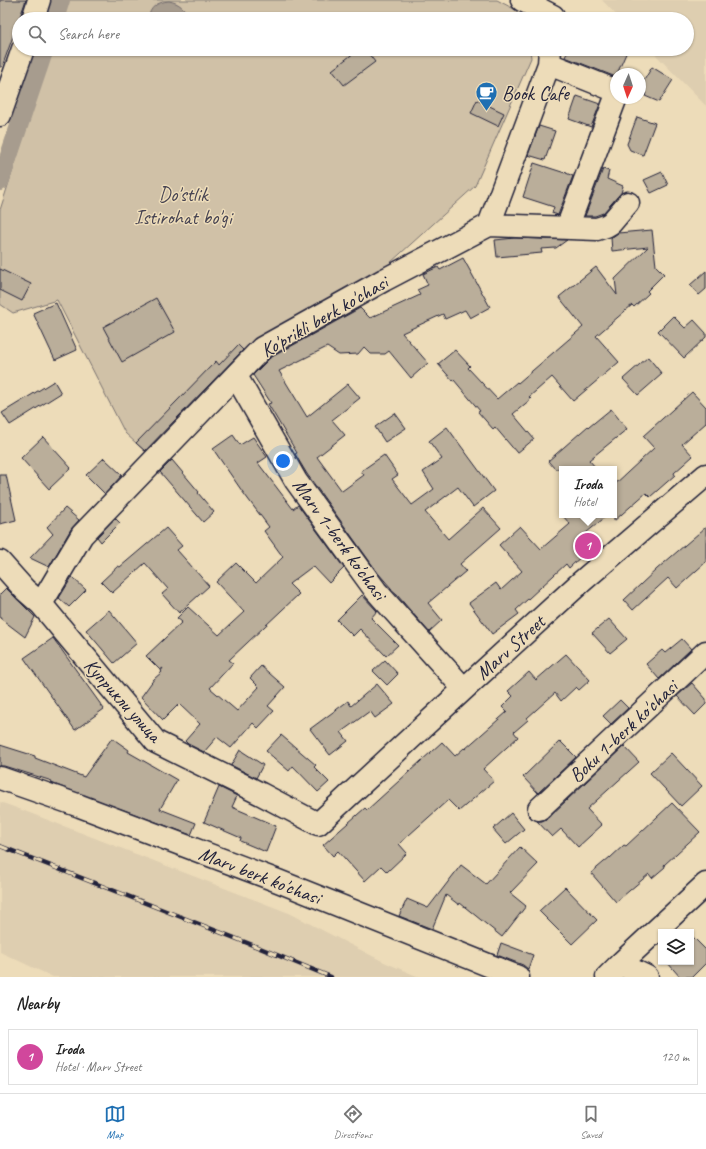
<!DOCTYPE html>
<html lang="en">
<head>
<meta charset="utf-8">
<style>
  :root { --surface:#fff; --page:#f6f6f6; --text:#222; --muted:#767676; --line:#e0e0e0; --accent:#1f6fb2 }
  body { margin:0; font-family:Caveat,sans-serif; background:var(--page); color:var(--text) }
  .controls { position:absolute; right:12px; bottom:12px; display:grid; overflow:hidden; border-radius:0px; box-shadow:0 1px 3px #0004 }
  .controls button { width:36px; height:36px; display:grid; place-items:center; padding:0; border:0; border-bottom:1px solid var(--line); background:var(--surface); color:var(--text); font:20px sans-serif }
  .compass { position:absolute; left:610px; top:68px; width:36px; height:36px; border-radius:50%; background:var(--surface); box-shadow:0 1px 3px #0004; rotate:183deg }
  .you { position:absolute; left:283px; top:461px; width:14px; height:14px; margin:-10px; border:3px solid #fff; border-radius:50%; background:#1a73e8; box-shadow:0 0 0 6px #1a73e833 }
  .badge { display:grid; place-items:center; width:26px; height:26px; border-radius:50%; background:var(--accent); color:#fff; font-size:13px; font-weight:700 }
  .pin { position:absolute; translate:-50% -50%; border:2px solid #fff; box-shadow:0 1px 4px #0006 }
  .popup { position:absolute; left:559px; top:466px; width:58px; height:52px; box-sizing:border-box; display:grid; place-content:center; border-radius:0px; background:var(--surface); filter:drop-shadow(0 1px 3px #0005); font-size:13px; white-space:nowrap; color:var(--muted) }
  .popup b { font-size:15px; color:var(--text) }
  .popup::after { content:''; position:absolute; left:50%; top:100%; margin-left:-8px; border:8px solid transparent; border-top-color:var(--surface) }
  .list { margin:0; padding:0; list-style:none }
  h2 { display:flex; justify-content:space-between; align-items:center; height:52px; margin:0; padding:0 16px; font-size:17px }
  h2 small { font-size:13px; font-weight:400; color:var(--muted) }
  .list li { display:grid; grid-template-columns:26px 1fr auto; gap:12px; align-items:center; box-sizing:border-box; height:56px; margin:0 8px 8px; padding:0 8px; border:1px solid var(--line); border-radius:0px }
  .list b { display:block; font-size:15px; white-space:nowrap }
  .list p { margin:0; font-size:13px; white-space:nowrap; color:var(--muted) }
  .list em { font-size:13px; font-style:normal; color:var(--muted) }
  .icon { flex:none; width:22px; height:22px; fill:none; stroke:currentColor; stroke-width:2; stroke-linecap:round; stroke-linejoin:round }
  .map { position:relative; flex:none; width:706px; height:977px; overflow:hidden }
  .search { position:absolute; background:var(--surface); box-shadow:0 1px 3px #0004; left:12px; right:12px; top:12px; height:44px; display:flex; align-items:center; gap:10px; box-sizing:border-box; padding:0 14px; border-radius:22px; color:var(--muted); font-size:15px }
  .sheet { height:116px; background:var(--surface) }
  nav { display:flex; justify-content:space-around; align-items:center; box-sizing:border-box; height:56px; border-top:1px solid var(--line); background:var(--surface); font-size:11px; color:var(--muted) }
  nav a { display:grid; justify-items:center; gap:2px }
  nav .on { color:var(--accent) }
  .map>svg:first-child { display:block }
  .built { fill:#deceb0 }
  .green { fill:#d0c1a7; stroke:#797271 }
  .water { fill:#a79c8e; stroke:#726b6d }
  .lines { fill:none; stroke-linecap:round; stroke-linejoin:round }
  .canal { stroke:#a79c8e; stroke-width:18 }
  .building { fill:#baae9a; stroke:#22223b }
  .minor-casing { stroke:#22223b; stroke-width:25 }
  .minor { stroke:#eddcb9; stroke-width:22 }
  .rail-casing { stroke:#22223b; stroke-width:4.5 }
  .rail { stroke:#eddcb9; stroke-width:3; stroke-dasharray:9; stroke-linecap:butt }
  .labels { text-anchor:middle; stroke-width:3; stroke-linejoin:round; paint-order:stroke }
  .poi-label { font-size:20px; fill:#22223b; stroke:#eddcb9; text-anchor:start }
  .park-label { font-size:20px; fill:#454251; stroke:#eddcb9 }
  .street-label { font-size:20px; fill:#22223b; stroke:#eddcb9 }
</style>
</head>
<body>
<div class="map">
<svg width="706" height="977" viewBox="0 0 706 977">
  <rect width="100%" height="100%" fill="#eddcb9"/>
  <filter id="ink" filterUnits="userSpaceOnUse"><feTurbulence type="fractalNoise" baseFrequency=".025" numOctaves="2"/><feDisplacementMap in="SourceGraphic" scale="8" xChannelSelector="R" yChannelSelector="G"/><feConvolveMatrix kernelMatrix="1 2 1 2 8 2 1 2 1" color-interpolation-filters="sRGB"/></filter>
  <g filter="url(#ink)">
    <path class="built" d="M602,0h104v106l-56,-57h37v-30h-67z
      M0,802l22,8 267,103 95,49 35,15h-366l-53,-25z"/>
    <path class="green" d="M67,0h430l19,10 5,9h-460z
      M52,49h478l1,9 -56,128 -96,87 -123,73 -107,109 -24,-22 -68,-133 -44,13 -13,-9v-94z"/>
    <path class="water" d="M169,1c10,2 17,7 19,18h-40c2,-12 9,-17 21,-18z"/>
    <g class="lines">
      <path class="canal" d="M55,19l6,-19
        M0,182l45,-133"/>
    </g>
    <path class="building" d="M0,0h26l-24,67h-2z
      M359,49h6l10,13 -31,23 -12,-15z
      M569,49h59l-11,25h-1v3l-51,-20z
      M652,67l21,13 -14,22 -14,-6 1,-3 -6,-3v-3z
      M577,96l23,8 -9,23 -22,-8z
      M477,100l27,13 -6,13 -27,-13z
      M637,117l18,6 -12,32 -13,-5 -3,-6z
      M539,126l16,5 -10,29 -17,-5z
      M534,163l31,10 1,-1v1l7,3 -15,39 -6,-2 2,-6 -31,-10z
      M603,169l6,2 -2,8 16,7 -2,7 -18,20 -8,3h-10z
      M662,172l6,13 -17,8 -7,-13z
      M652,230l4,36 8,8 -17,17 2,2 -15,14 -2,-2 -36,31 23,26 -46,39 -21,-24 -23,20 2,2 -18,15 21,25 -17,14 -22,-26 -2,2 -15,-17 2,-1 -26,-31 -1,1 -15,-17 17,-14 15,16 -2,2 29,31 20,-17 1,1 65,-56 -24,-30 37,-30 21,28 -2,-16 33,-32 -36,4 -1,-13 7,-5z
      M515,238l52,2 -11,8 -15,1 1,4 -45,4 -2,-17z
      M463,258l27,49 -20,11 -5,-8 -20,9 -2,-5 -41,19 26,30 -17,15 -22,-27 -4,3h-14l-7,-7 -6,7 -19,1 -12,-8 -48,24 28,46 41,-33 12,14 -28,22 13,15 -28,22 25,34 22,-16 -3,-4 23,-16 14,20 -6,4 20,26 22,-16 -11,-17 19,-13 -13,-18 18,-14 47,64 -21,16 -15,-20 -33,25 23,27 35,-31 18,20 -41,36 6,7 -38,32 14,17 -13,12 -51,-59 -71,-99 -12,-20 2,-1 -29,-49 3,-1 -18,-28 17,-17 90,-50 10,10 50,-23 -3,-5 11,-5 -5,-11 15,-7 2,3z
      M0,269l31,15 -9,17 -22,-11z
      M706,271v18l-7,6 -9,-10z
      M156,298l19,34 -53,30 -19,-35z
      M56,303l21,47 -22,10 -22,-47z
      M673,316l12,12 9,-8 12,13v4l-22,21 -26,-27z
      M238,345l5,5 -98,101 -9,-8 80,-82 3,4z
      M648,357l14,17 -24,21 -15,-16z
      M54,381l7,12 -51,32 -8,-12z
      M692,392l14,15v16l-24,21 11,12 -19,17 1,2 -25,22 -4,-4 -32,28v-36l40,-37 -11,-12z
      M611,409l16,20 -38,31 8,9h-42l-7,-8 40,-35 1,1z
      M395,413l11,15 -21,14 -10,-15z
      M233,435l7,10 13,-8 14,20 -9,6 35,46 5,-4 46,63 -15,15 -16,-17 -24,18 10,10 -70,66 4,3 -23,25 27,23 22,-24 -9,-9 11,-12 24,21 -17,19 6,5 -16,17 -5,-5 -22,25 -14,-11 -13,15 -16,-8 -3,-3 15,-17 -21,-20 -16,16 -22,-23 13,-18 8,-7 -1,-1 2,-3 -3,2 -14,-14 36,-34 -5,-4 11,-11 31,28 25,-23 -28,-30 20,-19 20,20 27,-26 -19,-26 5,-4 -27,-36 -29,-42z
      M43,437l28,31 -22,21 -28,-31z
      M104,458l18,17 -17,19 -19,-19z
      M172,460l27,32 -1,1 16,19 -11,10 -43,-50z
      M0,475h6l10,45 -16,4z
      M65,508l14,12 -8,9 -22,38 -19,-9 23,-24 -6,-7z
      M562,515h46l-32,26 10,11 -17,16 -3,-4 -50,46 3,4 -27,20 -23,-31 27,-20 5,7 21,-19 -23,-26 21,-19 21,23 29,-25z
      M115,518l5,5 -19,19 -4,-5z
      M706,527v35l-29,26 -9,-10 -35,32 -9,-10 33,-31z
      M166,528l16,18 -5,4 32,36 -30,27 -17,-19 6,-5 -23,-26 -33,30 -11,-11 17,-16 2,1z
      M72,577l14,13 -17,17 -10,-9z
      M6,588l29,29 -10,20 -25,-19v-24z
      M362,595l15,16 -6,7 27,27 -12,11 -26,-27 -7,7 -16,-16z
      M109,610l28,33 -23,20 -28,-33z
      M609,619l18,20 -17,14 -18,-20z
      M53,638l51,71 -29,21 -51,-72z
      M682,639l9,10 -32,30 -13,-15 16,-14 3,3z
      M566,654l24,26 -11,10 -3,-3 -15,14 -6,-8 -28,25 1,2 -14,12 4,5 -35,32 11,12 -35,30 -11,-11 -49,44 8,9 -20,19 -6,-6 -16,15 -27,-30 -5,5 -10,-11 42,-37 2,2 75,-68 13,14 9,-8 1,1 42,-37 -5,-5 11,-11 -5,-5 21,-19 7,8z
      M385,660l13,14 -11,11 -14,-14z
      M692,683l14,16v5l-11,11 -18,-19z
      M377,684l17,20 -19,14 -5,-7 -29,21 7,9 -18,14 -20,-26 38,-28 3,5z
      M620,700l8,8 -17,16 -8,-8z
      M281,735l35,30 -2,2 15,15 -11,10 -25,-26 -4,5 -23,-20z
      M112,738l17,12 -1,2 49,28 -17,29 36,14 -5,12 -140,-52 1,-2 -48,-15h-4v-21l35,11v2l49,19z
      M560,741l16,16 -38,36 -15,-16z
      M624,746l15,16 -52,47 15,16 -24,22 -17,-18 -9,8 -15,-16h5l6,-3z
      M240,750l23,15 -7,13 -25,-13z
      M671,753l31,33 -21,20 -31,-33z
      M219,787l18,9 -5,11 44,19 -10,26 -26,-11 1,-3 -37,-16z
      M672,803l28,29 -36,33 1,2 -13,11 -3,-4 -33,28 -25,-29 19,-16v1l14,-13 2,1z
      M511,813l13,16 -18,15 -13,-15z
      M520,847l18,17 -28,29 16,13 -24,31 -42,-34 -1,2 -13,-10 -14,34 -33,-13 8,-17 21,9 33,-43 25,19z
      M565,887l32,33 -25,24 -33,-33z
      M691,935l15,15v13l-14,14h-12l-13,-15h24z
      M501,943l32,12 -5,14 -5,-4 -26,-10z"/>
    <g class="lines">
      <defs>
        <path id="minor" d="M522,0l31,16
          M33,19l6,-19
          M549,64l65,26 2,2v5
          M0,115l23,-66
          M489,225l60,-161 1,-15
          M567,228l49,-131
          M236,376l60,105 80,110 88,98
          M0,562l25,28 16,14 115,138 105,52 57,30 146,-135 116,-106 126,-108
          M41,604l41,-69 180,-187 122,-68 105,-55 108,4 9,-3 5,-3 17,-20
          M0,778l80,28 198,75 240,96
          M539,809l167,-157
          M620,964l27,13
          M607,977l13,-13 86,-80"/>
      </defs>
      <use href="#minor" class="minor-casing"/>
      <use href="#minor" class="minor"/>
      <defs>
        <path id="rail" d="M0,846l250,98 81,33"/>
      </defs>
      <use href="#rail" class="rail-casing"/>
      <use href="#rail" class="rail"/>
    </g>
  </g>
  <defs>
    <symbol id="cafe-pin" viewBox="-11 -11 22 30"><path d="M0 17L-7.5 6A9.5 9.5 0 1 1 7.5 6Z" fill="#1f6fb2" stroke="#eddcb9"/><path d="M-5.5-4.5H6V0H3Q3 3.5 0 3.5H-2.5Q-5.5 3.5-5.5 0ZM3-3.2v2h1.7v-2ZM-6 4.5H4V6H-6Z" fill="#fff"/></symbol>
  </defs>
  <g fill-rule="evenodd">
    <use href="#cafe-pin" x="474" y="80" width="25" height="34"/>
  </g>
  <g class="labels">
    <g class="poi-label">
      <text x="502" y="100">Book Cafe</text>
    </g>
    <g class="park-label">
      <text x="183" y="201">Do'stlik<tspan x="183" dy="23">Istirohat bo'gi</tspan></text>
    </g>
    <g class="street-label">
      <text transform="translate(324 316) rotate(-30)" y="7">Ko'prikli berk ko'chasi</text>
      <text transform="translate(340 539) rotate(54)" y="7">Marv 1-berk ko'chasi</text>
      <text transform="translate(510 647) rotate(-42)" y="7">Marv Street</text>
      <text transform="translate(123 700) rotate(48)" y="7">Куприкли улица</text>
      <text transform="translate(623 731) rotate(-43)" y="7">Boku 1-berk ko'chasi</text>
      <text transform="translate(260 875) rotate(21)" y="7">Marv berk ko'chasi</text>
    </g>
  </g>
</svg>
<div class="controls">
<button><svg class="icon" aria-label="layers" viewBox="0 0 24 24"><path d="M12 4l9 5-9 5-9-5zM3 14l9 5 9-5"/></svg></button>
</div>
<svg class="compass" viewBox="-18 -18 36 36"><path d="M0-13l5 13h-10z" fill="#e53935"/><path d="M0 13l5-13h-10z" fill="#767676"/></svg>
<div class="you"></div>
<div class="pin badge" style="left:588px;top:546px;background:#d1479c">1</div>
<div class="popup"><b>Iroda</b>Hotel</div>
<div class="search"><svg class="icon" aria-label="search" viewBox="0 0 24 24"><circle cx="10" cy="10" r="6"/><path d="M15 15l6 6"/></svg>Search here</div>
</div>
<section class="sheet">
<h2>Nearby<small></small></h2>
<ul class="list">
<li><span class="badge" style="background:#d1479c">1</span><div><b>Iroda</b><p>Hotel · Marv Street</p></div><em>120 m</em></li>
</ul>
</section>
<nav>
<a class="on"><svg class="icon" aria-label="map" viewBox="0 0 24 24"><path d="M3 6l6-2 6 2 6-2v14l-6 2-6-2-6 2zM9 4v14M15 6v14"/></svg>Map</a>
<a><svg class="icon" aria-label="directions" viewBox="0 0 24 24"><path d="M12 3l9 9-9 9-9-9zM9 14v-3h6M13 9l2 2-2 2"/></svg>Directions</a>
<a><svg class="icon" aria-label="saved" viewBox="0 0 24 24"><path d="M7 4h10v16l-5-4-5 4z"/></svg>Saved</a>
</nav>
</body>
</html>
